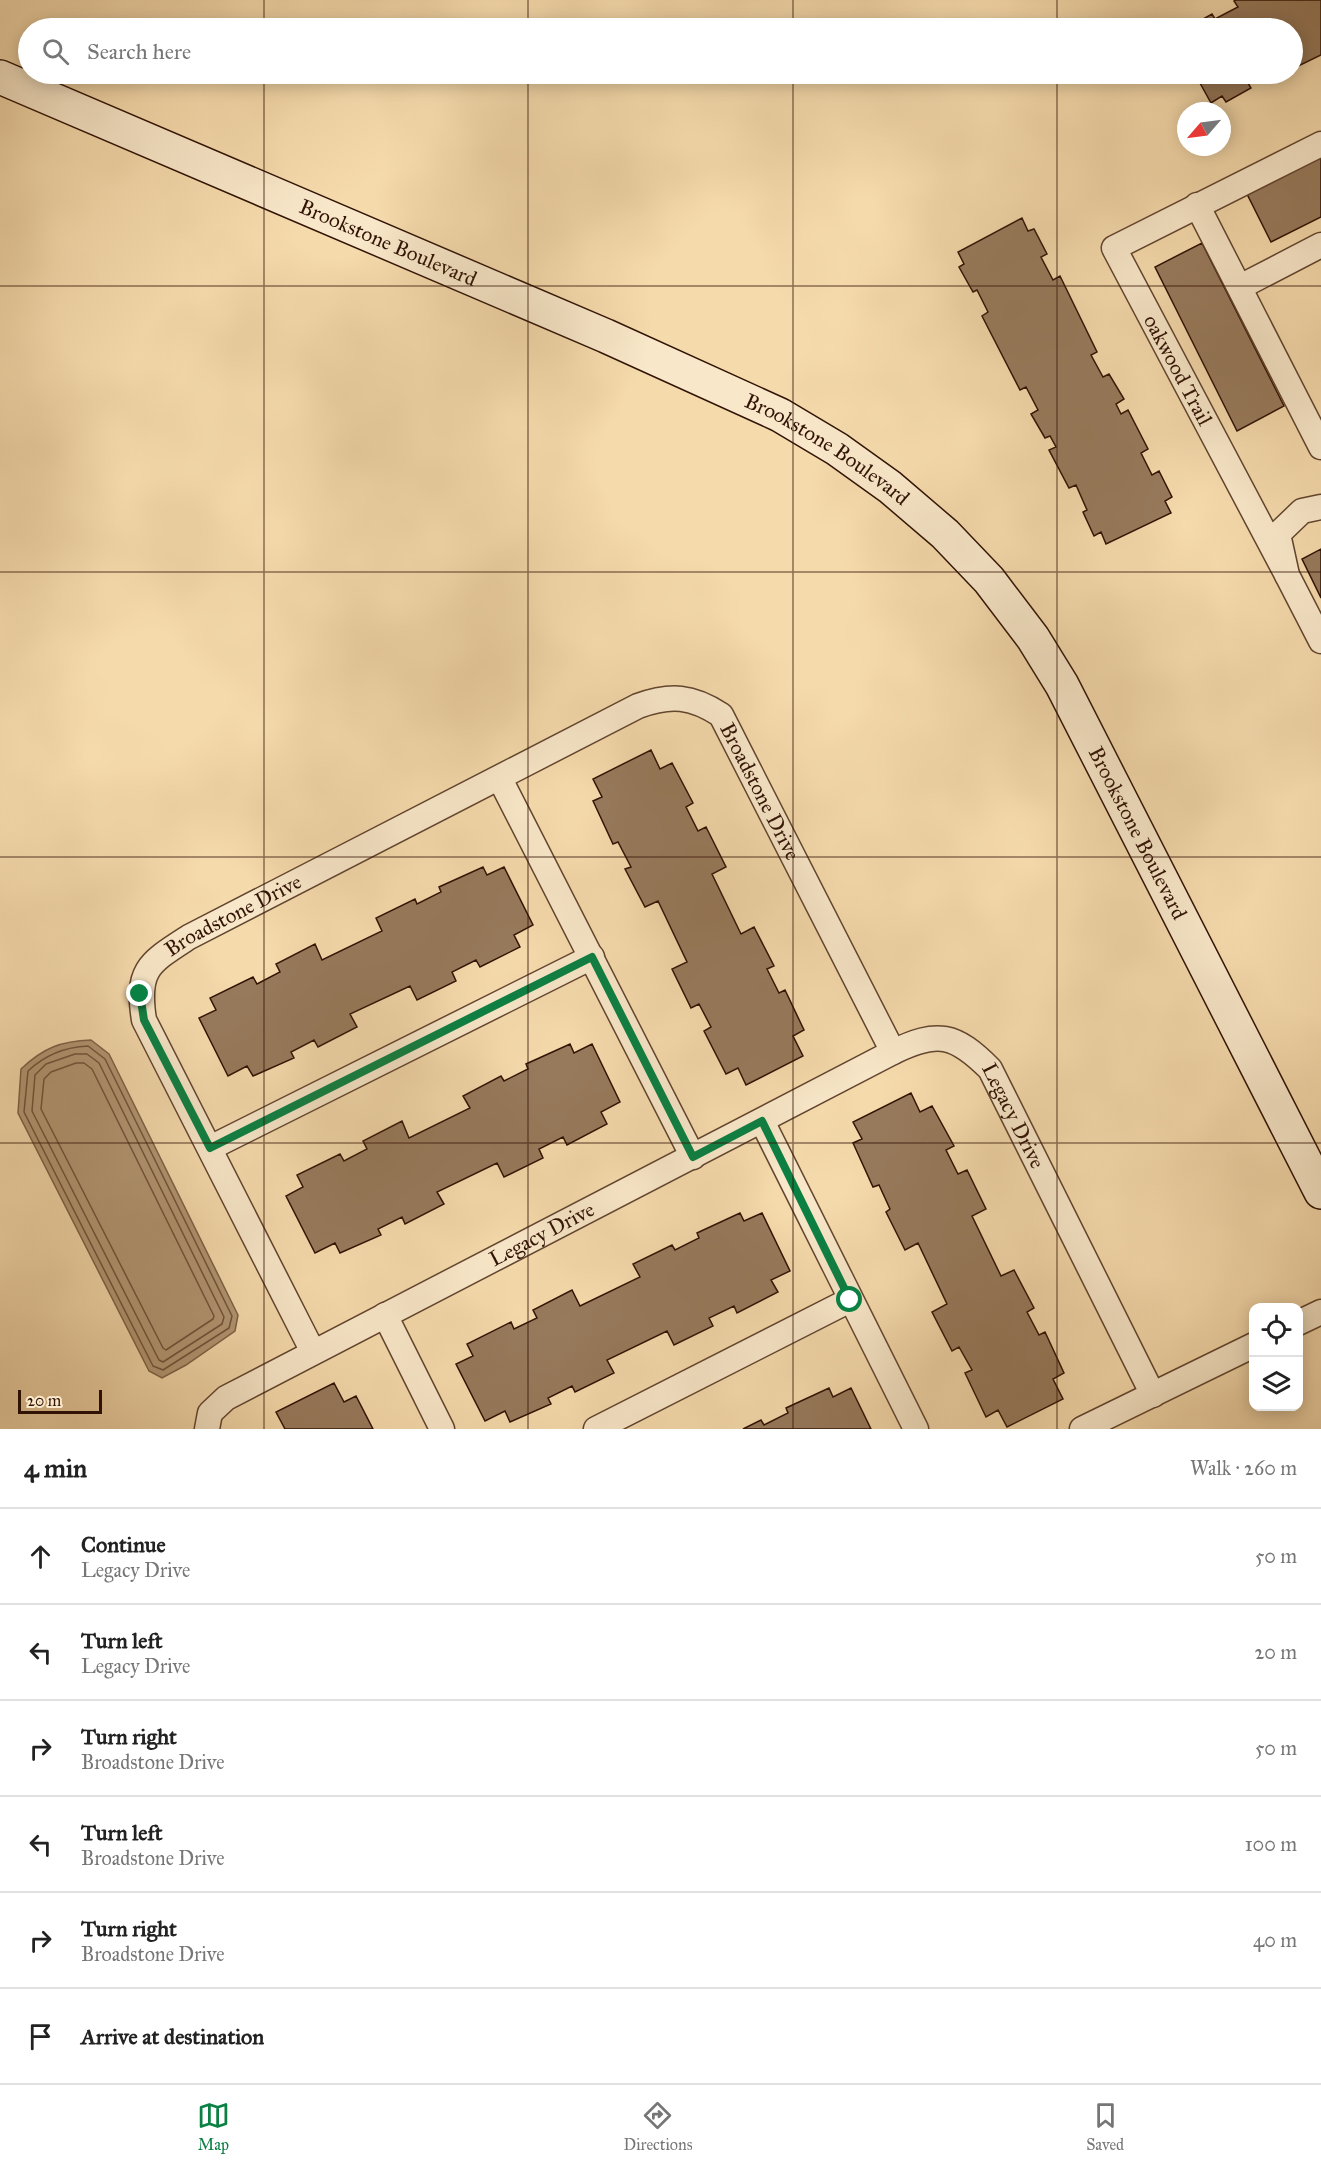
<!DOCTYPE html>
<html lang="en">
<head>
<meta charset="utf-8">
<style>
  :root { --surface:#fff; --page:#f6f6f6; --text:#222; --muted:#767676; --line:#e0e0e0; --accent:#0b8043 }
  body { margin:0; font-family:"IM FELL Great Primer",serif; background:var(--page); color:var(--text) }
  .controls { position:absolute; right:18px; bottom:18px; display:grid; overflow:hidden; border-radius:12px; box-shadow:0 3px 15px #0003 }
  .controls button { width:54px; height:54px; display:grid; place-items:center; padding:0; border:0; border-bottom:2px solid var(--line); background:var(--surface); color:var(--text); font:30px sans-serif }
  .compass { position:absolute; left:1177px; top:102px; width:54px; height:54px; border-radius:50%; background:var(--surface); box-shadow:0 3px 15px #0003; rotate:242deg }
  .scale { position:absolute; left:18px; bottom:15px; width:84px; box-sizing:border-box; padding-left:6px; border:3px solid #311305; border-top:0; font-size:16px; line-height:21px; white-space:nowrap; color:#311305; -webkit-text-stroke:4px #f8e7c9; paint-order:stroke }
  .stop { position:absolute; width:18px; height:18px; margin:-14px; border:4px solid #0b8043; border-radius:50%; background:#fff }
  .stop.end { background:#0b8043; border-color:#fff; box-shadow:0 2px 6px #0008 }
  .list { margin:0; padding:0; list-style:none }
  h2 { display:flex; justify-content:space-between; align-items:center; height:78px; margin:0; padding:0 24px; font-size:26px }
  h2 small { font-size:20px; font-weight:400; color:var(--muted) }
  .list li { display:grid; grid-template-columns:39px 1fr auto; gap:18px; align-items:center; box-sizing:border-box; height:96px; padding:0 24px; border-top:2px solid var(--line) }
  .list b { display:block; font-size:22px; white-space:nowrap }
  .list p { margin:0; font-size:20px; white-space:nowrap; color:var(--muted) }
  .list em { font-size:20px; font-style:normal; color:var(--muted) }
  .icon { flex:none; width:33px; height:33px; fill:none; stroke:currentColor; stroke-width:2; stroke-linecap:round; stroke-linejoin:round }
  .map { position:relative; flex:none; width:1321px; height:1429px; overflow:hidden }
  .search { position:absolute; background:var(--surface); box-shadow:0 3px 15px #0003; left:18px; right:18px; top:18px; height:66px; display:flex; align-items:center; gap:15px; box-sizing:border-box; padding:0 21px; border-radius:33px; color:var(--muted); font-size:22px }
  .sheet { height:654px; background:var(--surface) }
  nav { display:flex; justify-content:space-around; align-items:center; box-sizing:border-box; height:84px; border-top:2px solid var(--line); background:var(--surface); font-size:16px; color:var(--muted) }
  nav a { display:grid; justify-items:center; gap:3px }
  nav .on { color:var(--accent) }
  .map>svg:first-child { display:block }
  .water { fill:#b29673; stroke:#7e6247; stroke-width:1.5 }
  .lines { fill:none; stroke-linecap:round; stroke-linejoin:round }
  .shore { stroke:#72543c; stroke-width:1.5 }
  .building { fill:#977a5c; stroke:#311305; stroke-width:1.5 }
  .street-casing { stroke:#62452f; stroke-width:27 }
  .secondary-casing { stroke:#311305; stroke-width:36 }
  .street { stroke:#f8e7c9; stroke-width:24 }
  .secondary { stroke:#f8e7c9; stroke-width:33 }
  .route { stroke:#0b8043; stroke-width:8 }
  .grid { fill:none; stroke:#311305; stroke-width:1.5; stroke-opacity:0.55 }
  .labels { text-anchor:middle; stroke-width:4.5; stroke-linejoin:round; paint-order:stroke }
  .street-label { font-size:21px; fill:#311305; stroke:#f8e7c9 }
</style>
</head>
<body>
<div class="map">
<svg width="1321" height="1429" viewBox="0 0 1321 1429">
  <rect width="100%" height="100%" fill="#f5daac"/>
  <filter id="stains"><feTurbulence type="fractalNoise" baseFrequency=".00333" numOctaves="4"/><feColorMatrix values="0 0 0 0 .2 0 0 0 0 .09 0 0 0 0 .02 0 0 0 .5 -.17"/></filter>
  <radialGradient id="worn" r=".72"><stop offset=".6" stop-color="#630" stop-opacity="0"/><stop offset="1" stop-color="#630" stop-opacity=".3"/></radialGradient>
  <path class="water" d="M91,1040l18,14 129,261 -3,16 -49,34 -24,13 -13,-7 -131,-258 3,-44c22,-21 40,-28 70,-29z"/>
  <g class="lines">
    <path class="shore" d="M88,1046l17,13 127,257 -3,12 -66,42 -10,-4 -129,-254 4,-41c17,-16 37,-24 60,-25z
      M75,1054h12l12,9 125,254 -2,7 -59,38 -4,-2 -127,-249 3,-36 11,-11z
      M76,1063h8l8,6 122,247 -1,3 -47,31 -3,-2 -122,-239 3,-30 7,-7z"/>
  </g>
  <path class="building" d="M1236,0h85v55l-29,14v-41h-105l25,-14 3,5 23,-12 -4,-6z
    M1195,74h73l-20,9 3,5 -25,14 -4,-6 -11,7z
    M1271,74h14l-11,5z
    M1321,157v60l-50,25 -24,-48z
    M1022,218l6,13 6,-2 13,25 -6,3 12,23 7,-4 37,76 -6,3 12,22 6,-3 15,25 -8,5 5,10 7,-4 20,39 -7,4 11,22 7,-4 13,26 -7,4 6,12 -65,31 -5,-12 -7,4 -11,-24 4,-2 -11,-25 -7,3 -20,-38 7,-3 -6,-11 -5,2 -14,-24 7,-4 -12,-23 -6,3 -38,-74 6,-4 -11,-22 -4,2 -14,-25 5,-3 -6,-12z
    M1202,243l82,163 -47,25 -82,-164z
    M1321,549v49l-19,-39z
    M651,750l9,19 12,-6 21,40 -7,4 12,24 8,-4 20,40 -14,7 29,60 13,-7 20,39 -7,3 12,24 6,-3 19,40 -11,6 10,20 -57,29 -8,-17 -12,6 -22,-43 7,-4 -12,-23 -8,4 -19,-39 15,-7 -29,-61 -13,6 -20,-38 6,-2 -13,-25 -5,2 -20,-43 9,-4 -9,-18z
    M483,867l4,8 17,-8 29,58 -19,10 6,12 -40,20 -4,-7 -24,12 4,9 -39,19 -7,-14 -60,28 7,13 -39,20 -4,-7 -23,12 3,6 -41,18 -6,-10 -19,10 -29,-58 17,-8 -6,-12 43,-21 4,7 23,-12 -4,-8 39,-20 7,16 60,-29 -6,-13 39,-19 2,5 24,-12 -2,-5z
    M570,1044l4,9 18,-9 28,58 -19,10 6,12 -40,21 -4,-8 -24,12 4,9 -39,19 -7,-14 -60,29 7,12 -39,20 -3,-7 -24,12 3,6 -41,18 -5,-10 -20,10 -29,-57 17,-9 -6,-12 43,-21 4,7 23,-12 -4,-8 39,-20 7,17 61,-30 -7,-12 38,-20 3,5 24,-12 -2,-5z
    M911,1093l9,19 12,-6 22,40 -8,4 12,24 9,-4 19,39 -14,7 29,60 13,-6 20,38 -7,4 12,23 6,-3 19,41 -11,6 10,20 -56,28 -9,-17 -12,7 -21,-44 7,-3 -13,-23 -7,4 -20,-39 15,-8 -29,-61 -13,7 -19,-38 4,-3 -11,-24 -6,2 -20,-44 9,-4 -9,-17z
    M740,1213l4,8 18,-8 28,58 -19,9 7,12 -41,21 -3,-7 -25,12 4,8 -39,19 -7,-14 -60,29 7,13 -39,19 -3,-6 -24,12 3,6 -41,18 -5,-11 -20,10 -29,-57 17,-8 -6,-12 44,-22 3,7 23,-11 -4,-8 39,-20 8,16 60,-29 -7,-13 39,-19 3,5 24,-12 -2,-5z
    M334,1383l10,19 12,-6 17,33h-88l-9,-17z
    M829,1388l4,9 18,-9 20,41h-128l18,-9 3,5 24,-12 -2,-5z"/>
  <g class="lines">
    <defs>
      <g id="street">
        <path d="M1197,205l124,242"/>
        <path d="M1240,287l81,-42"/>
        <path d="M1321,507l-19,4 -24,23 9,41 34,66"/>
        <path d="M1287,575l-173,-327 207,-104"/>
        <path d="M500,779l193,378"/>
        <path d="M762,1121l154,308"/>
        <path d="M210,1148l382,-191"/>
        <path d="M385,1315l57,114"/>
        <path d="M1298,1323l23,-11"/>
        <path id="s1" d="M313,1352l-169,-332c-8,-51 5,-57 45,-83l449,-231c33,-12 54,-10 83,9l172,337"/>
        <path id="s2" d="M207,1429l3,-16 16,-15 667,-346c45,-22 62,-18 97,17l163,326"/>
        <path d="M596,1429l254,-129"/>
        <path d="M1082,1429l172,-84"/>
      </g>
      <g id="secondary">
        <path id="s3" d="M0,77l606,259 174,79 57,34 53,38 55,47 44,46 44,58 29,47 259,507"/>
      </g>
    </defs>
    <use href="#street" class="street-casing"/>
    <use href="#secondary" class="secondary-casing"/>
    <use href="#street" class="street"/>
    <use href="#secondary" class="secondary"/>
  </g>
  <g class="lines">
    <path class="route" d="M140,994l4,26 66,128 382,-191 101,200 69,-36 88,179"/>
  </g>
  <path class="grid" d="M264,0v28M528,0v28M793,0v28M1057,0v28M264,74v1355M528,74v1355M793,74v1355M1057,74v1355M0,286h1321M0,572h1321M0,857h1321M0,1143h1321"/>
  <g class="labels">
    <g class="street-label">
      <text dy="7" stroke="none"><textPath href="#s3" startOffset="422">Brookstone Boulevard</textPath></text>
      <text transform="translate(1178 370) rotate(62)" y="7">oakwood Trail</text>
      <text dy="7" stroke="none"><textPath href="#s3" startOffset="908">Brookstone Boulevard</textPath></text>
      <text dy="7" stroke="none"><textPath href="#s1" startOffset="1155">Broadstone Drive</textPath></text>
      <text dy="7" stroke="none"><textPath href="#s3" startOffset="1412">Brookstone Boulevard</textPath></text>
      <text dy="7" stroke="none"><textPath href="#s1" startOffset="526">Broadstone Drive</textPath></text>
      <text dy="7" stroke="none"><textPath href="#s2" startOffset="951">Legacy Drive</textPath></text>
      <text dy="7" stroke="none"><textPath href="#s2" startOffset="394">Legacy Drive</textPath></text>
    </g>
  </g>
  <rect width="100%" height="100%" filter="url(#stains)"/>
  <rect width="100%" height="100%" fill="url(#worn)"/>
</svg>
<div class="controls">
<button><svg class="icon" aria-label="locate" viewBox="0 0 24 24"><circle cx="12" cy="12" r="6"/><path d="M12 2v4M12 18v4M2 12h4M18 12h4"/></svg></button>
<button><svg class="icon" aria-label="layers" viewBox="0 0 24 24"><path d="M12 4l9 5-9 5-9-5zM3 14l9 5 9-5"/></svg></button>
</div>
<svg class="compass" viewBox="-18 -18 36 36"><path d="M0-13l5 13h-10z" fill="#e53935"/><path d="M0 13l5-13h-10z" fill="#767676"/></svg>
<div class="scale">20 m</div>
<div class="stop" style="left:850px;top:1300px"></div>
<div class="stop end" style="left:140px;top:994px"></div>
<div class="search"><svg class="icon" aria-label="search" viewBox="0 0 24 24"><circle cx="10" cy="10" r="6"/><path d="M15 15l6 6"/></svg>Search here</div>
</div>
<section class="sheet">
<h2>4 min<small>Walk · 260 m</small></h2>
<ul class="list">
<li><svg class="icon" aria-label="ahead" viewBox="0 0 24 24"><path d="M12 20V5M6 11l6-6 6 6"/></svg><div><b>Continue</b><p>Legacy Drive</p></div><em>50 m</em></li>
<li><svg class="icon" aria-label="left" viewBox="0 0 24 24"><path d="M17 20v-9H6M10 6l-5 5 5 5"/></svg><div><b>Turn left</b><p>Legacy Drive</p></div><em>20 m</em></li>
<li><svg class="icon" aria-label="right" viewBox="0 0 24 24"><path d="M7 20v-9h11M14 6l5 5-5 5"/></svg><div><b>Turn right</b><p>Broadstone Drive</p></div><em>50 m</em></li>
<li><svg class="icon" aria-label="left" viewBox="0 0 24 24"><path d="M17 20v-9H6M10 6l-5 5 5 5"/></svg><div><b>Turn left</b><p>Broadstone Drive</p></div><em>100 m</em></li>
<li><svg class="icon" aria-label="right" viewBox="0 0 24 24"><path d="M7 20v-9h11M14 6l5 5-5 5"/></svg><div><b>Turn right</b><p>Broadstone Drive</p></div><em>40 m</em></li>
<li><svg class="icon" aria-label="arrive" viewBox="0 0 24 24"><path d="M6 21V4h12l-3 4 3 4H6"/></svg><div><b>Arrive at destination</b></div></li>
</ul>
</section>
<nav>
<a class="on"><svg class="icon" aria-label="map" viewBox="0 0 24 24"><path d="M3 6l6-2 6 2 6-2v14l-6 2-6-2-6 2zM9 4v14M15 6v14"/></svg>Map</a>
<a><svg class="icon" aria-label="directions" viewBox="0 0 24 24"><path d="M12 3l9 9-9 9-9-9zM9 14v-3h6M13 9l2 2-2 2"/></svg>Directions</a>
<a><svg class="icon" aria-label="saved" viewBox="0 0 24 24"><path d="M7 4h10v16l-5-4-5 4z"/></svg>Saved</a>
</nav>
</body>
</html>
